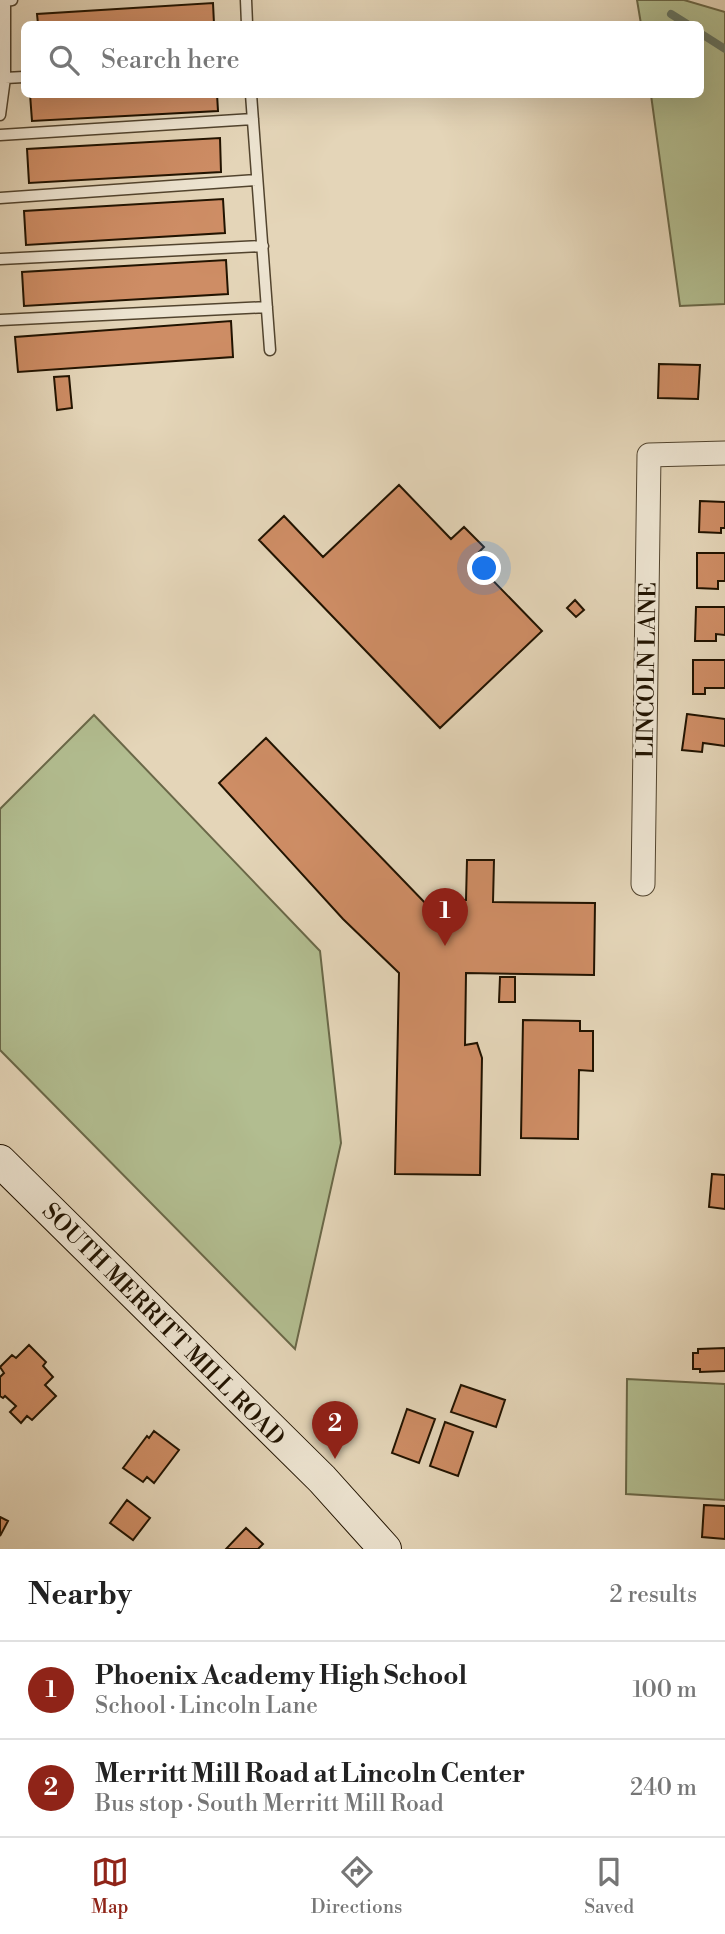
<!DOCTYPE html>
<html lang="en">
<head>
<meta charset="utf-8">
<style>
  :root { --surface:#fff; --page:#f2f2f2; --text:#222; --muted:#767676; --line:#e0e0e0; --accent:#8f2418 }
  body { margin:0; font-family:"Libre Bodoni",serif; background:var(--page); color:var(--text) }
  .you { position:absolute; left:485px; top:569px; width:24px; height:24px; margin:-18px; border:5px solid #fff; border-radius:50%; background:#1a73e8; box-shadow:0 0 0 10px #1a73e833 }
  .badge { display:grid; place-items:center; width:46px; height:46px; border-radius:50%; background:var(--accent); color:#fff; font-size:23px; font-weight:700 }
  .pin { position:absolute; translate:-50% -58px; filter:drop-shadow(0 2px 4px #0008) }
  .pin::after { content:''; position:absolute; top:37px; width:24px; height:21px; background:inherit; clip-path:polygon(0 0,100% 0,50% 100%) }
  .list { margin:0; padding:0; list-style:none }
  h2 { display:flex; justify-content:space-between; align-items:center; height:91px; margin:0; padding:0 28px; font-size:30px }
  h2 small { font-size:23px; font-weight:400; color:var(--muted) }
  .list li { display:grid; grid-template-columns:46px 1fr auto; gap:21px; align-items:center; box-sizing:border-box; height:98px; padding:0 28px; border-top:2px solid var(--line) }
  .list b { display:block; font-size:26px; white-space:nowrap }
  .list p { margin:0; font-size:23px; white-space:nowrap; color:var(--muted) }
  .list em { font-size:23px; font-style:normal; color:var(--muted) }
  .icon { flex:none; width:38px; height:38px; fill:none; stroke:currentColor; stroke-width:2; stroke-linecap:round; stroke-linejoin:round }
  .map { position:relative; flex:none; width:725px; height:1549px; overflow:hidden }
  .search { position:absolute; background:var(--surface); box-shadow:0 7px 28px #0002; left:21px; right:21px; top:21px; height:77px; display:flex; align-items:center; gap:18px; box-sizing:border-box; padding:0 24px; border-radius:10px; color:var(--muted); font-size:26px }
  .sheet { height:287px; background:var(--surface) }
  nav { display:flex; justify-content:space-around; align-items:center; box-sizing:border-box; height:98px; border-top:2px solid var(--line); background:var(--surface); font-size:19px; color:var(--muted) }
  nav a { display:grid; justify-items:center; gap:4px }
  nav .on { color:var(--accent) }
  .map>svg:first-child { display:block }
  .green { fill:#b2bd90; stroke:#6a6848; stroke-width:2 }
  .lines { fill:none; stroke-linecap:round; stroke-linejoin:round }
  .stream { stroke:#687765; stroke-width:8 }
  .building { fill:#ce8d65; stroke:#211300; stroke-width:2 }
  .lane-casing { stroke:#52442e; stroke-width:13 }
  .street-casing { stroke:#52442e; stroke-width:25 }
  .secondary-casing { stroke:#211300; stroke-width:34 }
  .lane { stroke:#ede4d1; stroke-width:10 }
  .street { stroke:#ede4d1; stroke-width:23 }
  .secondary { stroke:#ede4d1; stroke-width:32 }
  .labels { text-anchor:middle; stroke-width:5; stroke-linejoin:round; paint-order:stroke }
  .street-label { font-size:23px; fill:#211300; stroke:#ede4d1 }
</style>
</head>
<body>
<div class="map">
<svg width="725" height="1549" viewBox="0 0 725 1549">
  <rect width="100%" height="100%" fill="#e4d5b8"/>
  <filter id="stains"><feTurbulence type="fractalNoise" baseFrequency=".00286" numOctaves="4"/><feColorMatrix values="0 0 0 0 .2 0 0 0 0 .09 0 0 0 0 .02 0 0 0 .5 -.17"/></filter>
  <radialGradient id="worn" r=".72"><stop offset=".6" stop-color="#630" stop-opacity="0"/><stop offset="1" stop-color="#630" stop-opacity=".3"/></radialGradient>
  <path class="green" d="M637,0h47l41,12v292l-45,2 -29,-211 49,-1v-70h-59z
    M94,715l226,236 21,192 -46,206 -295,-299v-241z
    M627,1379l98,5v116l-99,-6z"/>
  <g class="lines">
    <path class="stream" d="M671,14l16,10
      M700,33l25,16"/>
  </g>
  <path class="building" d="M213,3l1,21h-176l-1,-10z
    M30,94h187l1,17 -186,10z
    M220,138l1,34 -192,11 -2,-34z
    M223,199l2,34 -199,12 -2,-34z
    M226,260l2,34 -204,12 -2,-34z
    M231,321l2,36 -215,15 -3,-35z
    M659,364l41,1 -2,34 -40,-1z
    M69,376l3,32 -15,2 -3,-33z
    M399,485l52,54 13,-12 20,20 -12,12 70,72 -102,97 -181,-188 25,-24 39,41z
    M700,501l25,1v26h-4v5l-22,-1z
    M697,553h28v28h-7v8l-21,-1z
    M575,600l9,10 -8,7 -9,-9z
    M696,607h29v28l-9,-1v7h-21z
    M693,660h32v28h-20v6h-12z
    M687,714l38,5v27l-22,-3 -1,9 -20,-2z
    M266,738l162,168h5l1,-6h32l1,-40h27l-1,42 102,1 -1,72 -128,-2 -1,72 12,-2 5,15 -2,117 -85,-1 4,-201 -56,-54 -124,-136z
    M500,977h15v25h-16z
    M523,1020l57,1v10h13v40l-14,-1 -1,69 -57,-1z
    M712,1174l13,1v34l-16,-2z
    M29,1345l17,17 -3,4 10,11 -8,8 11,11 -24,24 -5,-4 -6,7 -11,-11 6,-6 -11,-10 -2,2 -3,-2v-19l4,-4 -4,-6 12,-12 4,3z
    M725,1348v23l-25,1v-3h-7v-16h5v-4z
    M461,1385l44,15 -9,27 -45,-15z
    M407,1409l28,10 -16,44 -27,-10z
    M445,1422l28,10 -15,44 -28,-10z
    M154,1431l25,19 -25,33 -7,-6 -4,5 -20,-14 24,-32 2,2z
    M127,1500l23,18 -17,22 -23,-17z
    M704,1505l21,1v33l-23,-2z
    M0,1517l8,4 -8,15z
    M246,1528l17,16 -5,5h-32z"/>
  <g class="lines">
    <defs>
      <path id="lane" d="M12,0l-7,1v77l19,-1
        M246,0l1,24
        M251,94l19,256
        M0,115l5,-37
        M0,135l253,-16
        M0,198l257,-18
        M0,259l263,-13
        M0,320l267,-13"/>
      <path id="street" d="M643,884l6,-429 76,-2"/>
      <path id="secondary" d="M0,1161l322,318 63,70"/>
    </defs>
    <use href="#lane" class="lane-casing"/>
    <use href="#street" class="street-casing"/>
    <use href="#secondary" class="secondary-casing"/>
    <use href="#lane" class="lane"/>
    <use href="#street" class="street"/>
    <use href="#secondary" class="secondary"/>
  </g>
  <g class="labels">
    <g class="street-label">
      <text transform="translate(646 670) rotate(-89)" y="8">LINCOLN LANE</text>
      <text transform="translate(164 1324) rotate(45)" y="8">SOUTH MERRITT MILL ROAD</text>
    </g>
  </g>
  <rect width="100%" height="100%" filter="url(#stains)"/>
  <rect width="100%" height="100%" fill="url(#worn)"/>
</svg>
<div class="you"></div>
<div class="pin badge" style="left:445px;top:946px">1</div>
<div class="pin badge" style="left:335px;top:1459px">2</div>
<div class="search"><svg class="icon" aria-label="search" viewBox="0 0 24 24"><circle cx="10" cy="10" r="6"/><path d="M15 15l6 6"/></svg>Search here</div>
</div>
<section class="sheet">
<h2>Nearby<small>2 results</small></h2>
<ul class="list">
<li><span class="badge">1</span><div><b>Phoenix Academy High School</b><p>School · Lincoln Lane</p></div><em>100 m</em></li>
<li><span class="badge">2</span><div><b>Merritt Mill Road at Lincoln Center</b><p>Bus stop · South Merritt Mill Road</p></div><em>240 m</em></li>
</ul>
</section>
<nav>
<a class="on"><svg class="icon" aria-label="map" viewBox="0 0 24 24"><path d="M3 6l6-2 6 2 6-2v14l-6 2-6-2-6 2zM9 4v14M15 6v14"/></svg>Map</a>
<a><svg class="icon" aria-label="directions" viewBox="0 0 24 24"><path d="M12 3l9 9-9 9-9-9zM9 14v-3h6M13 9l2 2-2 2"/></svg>Directions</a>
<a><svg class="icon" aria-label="saved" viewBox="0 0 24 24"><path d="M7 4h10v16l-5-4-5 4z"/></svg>Saved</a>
</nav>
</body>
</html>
